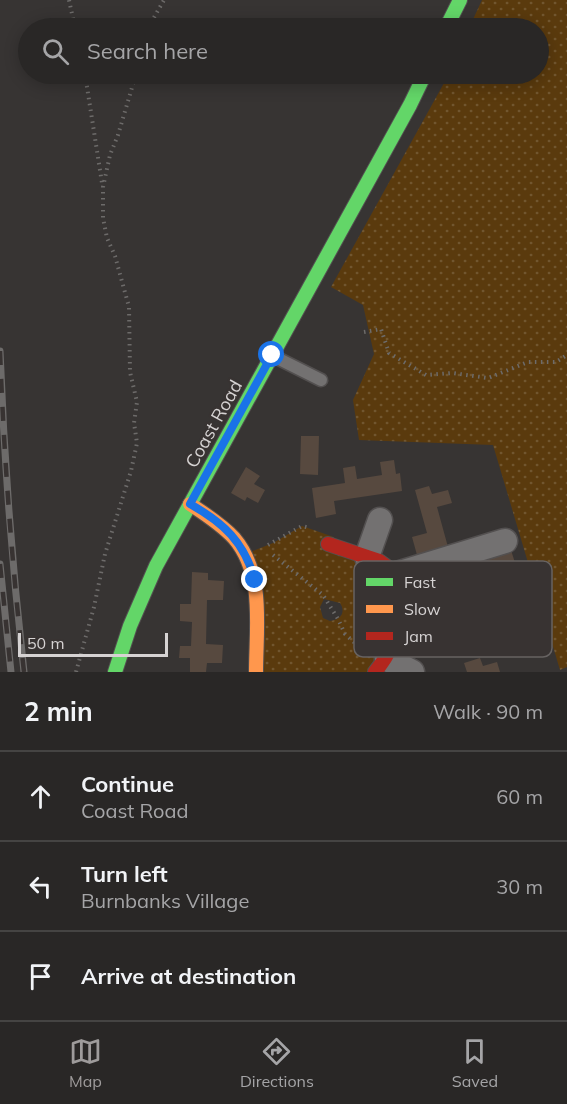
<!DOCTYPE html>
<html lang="en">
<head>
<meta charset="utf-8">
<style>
  :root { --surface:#292726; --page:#312f2e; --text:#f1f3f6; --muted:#a5a5a7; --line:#454443; --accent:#9e9b9b }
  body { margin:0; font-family:Mulish,sans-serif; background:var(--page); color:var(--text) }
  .scale { position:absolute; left:18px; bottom:15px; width:150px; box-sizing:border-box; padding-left:6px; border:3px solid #d6d3d3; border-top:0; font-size:16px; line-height:21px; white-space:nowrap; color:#d6d3d3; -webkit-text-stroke:4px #383332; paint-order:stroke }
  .stop { position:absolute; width:18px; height:18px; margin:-14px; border:4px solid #1a73e8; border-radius:50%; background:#fff }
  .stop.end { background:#1a73e8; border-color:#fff; box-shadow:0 2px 6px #0008 }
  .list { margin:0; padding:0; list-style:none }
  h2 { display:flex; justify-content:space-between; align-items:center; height:78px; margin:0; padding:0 24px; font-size:26px }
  h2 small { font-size:20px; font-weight:400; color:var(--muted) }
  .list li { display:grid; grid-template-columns:39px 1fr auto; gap:18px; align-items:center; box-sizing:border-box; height:90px; padding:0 24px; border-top:2px solid var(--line) }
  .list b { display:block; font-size:22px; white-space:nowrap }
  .list p { margin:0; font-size:20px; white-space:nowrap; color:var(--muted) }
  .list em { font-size:20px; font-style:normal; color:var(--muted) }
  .icon { flex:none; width:33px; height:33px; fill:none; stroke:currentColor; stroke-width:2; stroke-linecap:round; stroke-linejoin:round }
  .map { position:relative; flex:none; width:567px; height:672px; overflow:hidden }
  .search { position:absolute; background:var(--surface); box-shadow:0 3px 15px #0003; left:18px; right:18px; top:18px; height:66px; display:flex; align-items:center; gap:15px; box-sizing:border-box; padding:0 21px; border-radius:33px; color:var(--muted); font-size:22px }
  .sheet { height:348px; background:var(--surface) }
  nav { display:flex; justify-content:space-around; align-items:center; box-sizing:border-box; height:84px; border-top:2px solid var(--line); background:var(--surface); font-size:16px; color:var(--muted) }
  nav a { display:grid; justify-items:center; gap:3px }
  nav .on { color:var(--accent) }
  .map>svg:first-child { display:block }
  .grass { fill:url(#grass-dots); fill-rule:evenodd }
  .building { fill:#57493f }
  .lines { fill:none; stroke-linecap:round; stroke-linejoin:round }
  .lane-casing { stroke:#535050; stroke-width:15 }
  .street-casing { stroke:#535050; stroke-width:27 }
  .fast-casing { stroke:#535050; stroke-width:16 }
  .slow-casing { stroke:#535050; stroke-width:16 }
  .jam-casing { stroke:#535050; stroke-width:16 }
  .path { stroke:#6d6b6a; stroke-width:4; stroke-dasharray:1.5 4.5; stroke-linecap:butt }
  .lane { stroke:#737171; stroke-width:12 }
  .street { stroke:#737171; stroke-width:24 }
  .fast { stroke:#63d668; stroke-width:14 }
  .slow { stroke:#ff974d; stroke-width:14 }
  .jam { stroke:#b3261e; stroke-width:14 }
  .rail-casing { stroke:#6d6b6a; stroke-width:7 }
  .rail { stroke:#383332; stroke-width:4.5; stroke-dasharray:14; stroke-linecap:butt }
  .route { stroke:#1a73e8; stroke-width:8 }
  .labels { text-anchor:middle; stroke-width:4.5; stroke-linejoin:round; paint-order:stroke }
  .street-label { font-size:18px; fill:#d6d3d3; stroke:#383332 }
  .key { fill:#383332; stroke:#676362; stroke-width:1.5 }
  .key-label { font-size:16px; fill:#d6d3d3 }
</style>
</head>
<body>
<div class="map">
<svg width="567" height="672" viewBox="0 0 567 672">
  <defs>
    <pattern id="grass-dots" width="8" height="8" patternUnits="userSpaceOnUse" patternTransform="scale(1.5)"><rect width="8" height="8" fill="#5a3a0d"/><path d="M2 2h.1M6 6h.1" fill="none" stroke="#71562f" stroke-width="1.8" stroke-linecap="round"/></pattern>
  </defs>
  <rect width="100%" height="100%" fill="#373433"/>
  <path class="grass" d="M482,0h85v667l-7,3 -67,-225 -134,-5 -6,-40 21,-46 -11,-49 -32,-18 118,-213h89v-46h-69z
    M302,526l29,10 66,38 -22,98h-119l-11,-118 28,-11zM324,599l16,4c6,9 1,17 -10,18l-7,-3 -3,-11z"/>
  <path class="building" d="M301,436h18l-1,39 -18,-1z
    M394,460l2,14 4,-1 2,18 -68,10 2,13 -20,4 -4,-30 33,-5 -2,-15 12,-2 2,13 25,-4 -2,-13z
    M246,467l14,9 -6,8 11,6 -7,13 -11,-6 -2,4 -14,-8z
    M429,486l3,8 16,-4 4,13 -15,4 11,40 -31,8 -5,-18 15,-4 -12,-43z
    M511,550l5,16 -44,13 -5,-17z
    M192,572l16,1v7l16,1 -1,19h-16l-1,44 17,1 -1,18h-15l-1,9h-16v-14h-11l1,-12h11l1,-24 -12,-1v-17h11z
    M480,658l3,8 14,-4 3,10h-33l-3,-9z"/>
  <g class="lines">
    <defs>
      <path id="lane" d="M273,356l48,24"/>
      <path id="street" d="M367,557l13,-37
        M397,574l108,-33
        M387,659l25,13"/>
      <path id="fast" d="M446,28l14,-28
        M115,672l15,-46 26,-60 254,-461 15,-31"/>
      <path id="slow" d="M190,504c15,10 31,20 44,34 31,36 22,90 22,134"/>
      <path id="jam" d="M328,544l51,17 18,13c8,35 2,70 -22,98"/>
    </defs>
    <use href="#lane" class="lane-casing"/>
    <use href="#street" class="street-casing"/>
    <use href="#fast" class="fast-casing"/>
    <use href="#slow" class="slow-casing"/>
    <use href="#jam" class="jam-casing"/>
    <path class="path" d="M69,0l6,28
      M148,28l16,-28
      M85,74l17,109
      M364,332l17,-3 8,24 37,22 26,-2 36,5 40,-16h28l11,-7
      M268,545l34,-19 8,2
      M273,555l50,40 15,24 7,15 18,16
      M76,672l18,-65 11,-53 26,-83 6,-28 -3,-20 3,-21 -7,-30 -1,-65 -14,-51 -8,-18 -4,-20v-31l7,-32 8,-20 18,-61"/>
    <use href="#lane" class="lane"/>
    <use href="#street" class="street"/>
    <use href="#fast" class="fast"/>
    <use href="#slow" class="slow"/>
    <use href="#jam" class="jam"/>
    <defs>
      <path id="rail" d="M0,351c4,107 12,214 24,321
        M0,564l11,108"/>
    </defs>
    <use href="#rail" class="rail-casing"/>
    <use href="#rail" class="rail"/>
  </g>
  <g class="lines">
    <path class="route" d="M255,580c-11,-38 -31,-57 -65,-76l82,-149"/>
  </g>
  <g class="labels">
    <g class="street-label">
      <text transform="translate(214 424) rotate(-61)" y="6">Coast Road</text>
    </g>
  </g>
  <rect x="354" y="561" width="198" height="96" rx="9" class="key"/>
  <rect x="366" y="578" width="27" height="8" fill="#63d668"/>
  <rect x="366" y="605" width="27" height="8" fill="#ff974d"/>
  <rect x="366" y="632" width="27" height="8" fill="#b3261e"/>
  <g class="key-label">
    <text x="404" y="588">Fast</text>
    <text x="404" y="615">Slow</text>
    <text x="404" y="642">Jam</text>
  </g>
</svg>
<div class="scale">50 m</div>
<div class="stop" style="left:272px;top:355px"></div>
<div class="stop end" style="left:255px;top:580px"></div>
<div class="search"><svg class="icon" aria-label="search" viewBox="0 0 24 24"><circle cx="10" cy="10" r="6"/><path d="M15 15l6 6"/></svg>Search here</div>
</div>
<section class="sheet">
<h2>2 min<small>Walk · 90 m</small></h2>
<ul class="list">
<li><svg class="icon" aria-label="ahead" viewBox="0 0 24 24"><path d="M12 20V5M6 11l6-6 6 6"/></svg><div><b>Continue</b><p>Coast Road</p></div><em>60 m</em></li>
<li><svg class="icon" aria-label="left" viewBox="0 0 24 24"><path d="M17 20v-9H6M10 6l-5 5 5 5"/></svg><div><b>Turn left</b><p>Burnbanks Village</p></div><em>30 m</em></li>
<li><svg class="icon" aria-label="arrive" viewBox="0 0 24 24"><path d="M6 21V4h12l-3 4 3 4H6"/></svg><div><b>Arrive at destination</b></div></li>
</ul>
</section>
<nav>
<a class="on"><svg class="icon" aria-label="map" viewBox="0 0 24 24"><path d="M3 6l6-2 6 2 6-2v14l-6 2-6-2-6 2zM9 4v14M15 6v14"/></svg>Map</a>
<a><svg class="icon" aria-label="directions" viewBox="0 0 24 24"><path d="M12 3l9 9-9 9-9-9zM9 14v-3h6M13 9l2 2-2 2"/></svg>Directions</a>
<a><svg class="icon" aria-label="saved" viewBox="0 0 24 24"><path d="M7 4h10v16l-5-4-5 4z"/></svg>Saved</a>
</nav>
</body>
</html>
